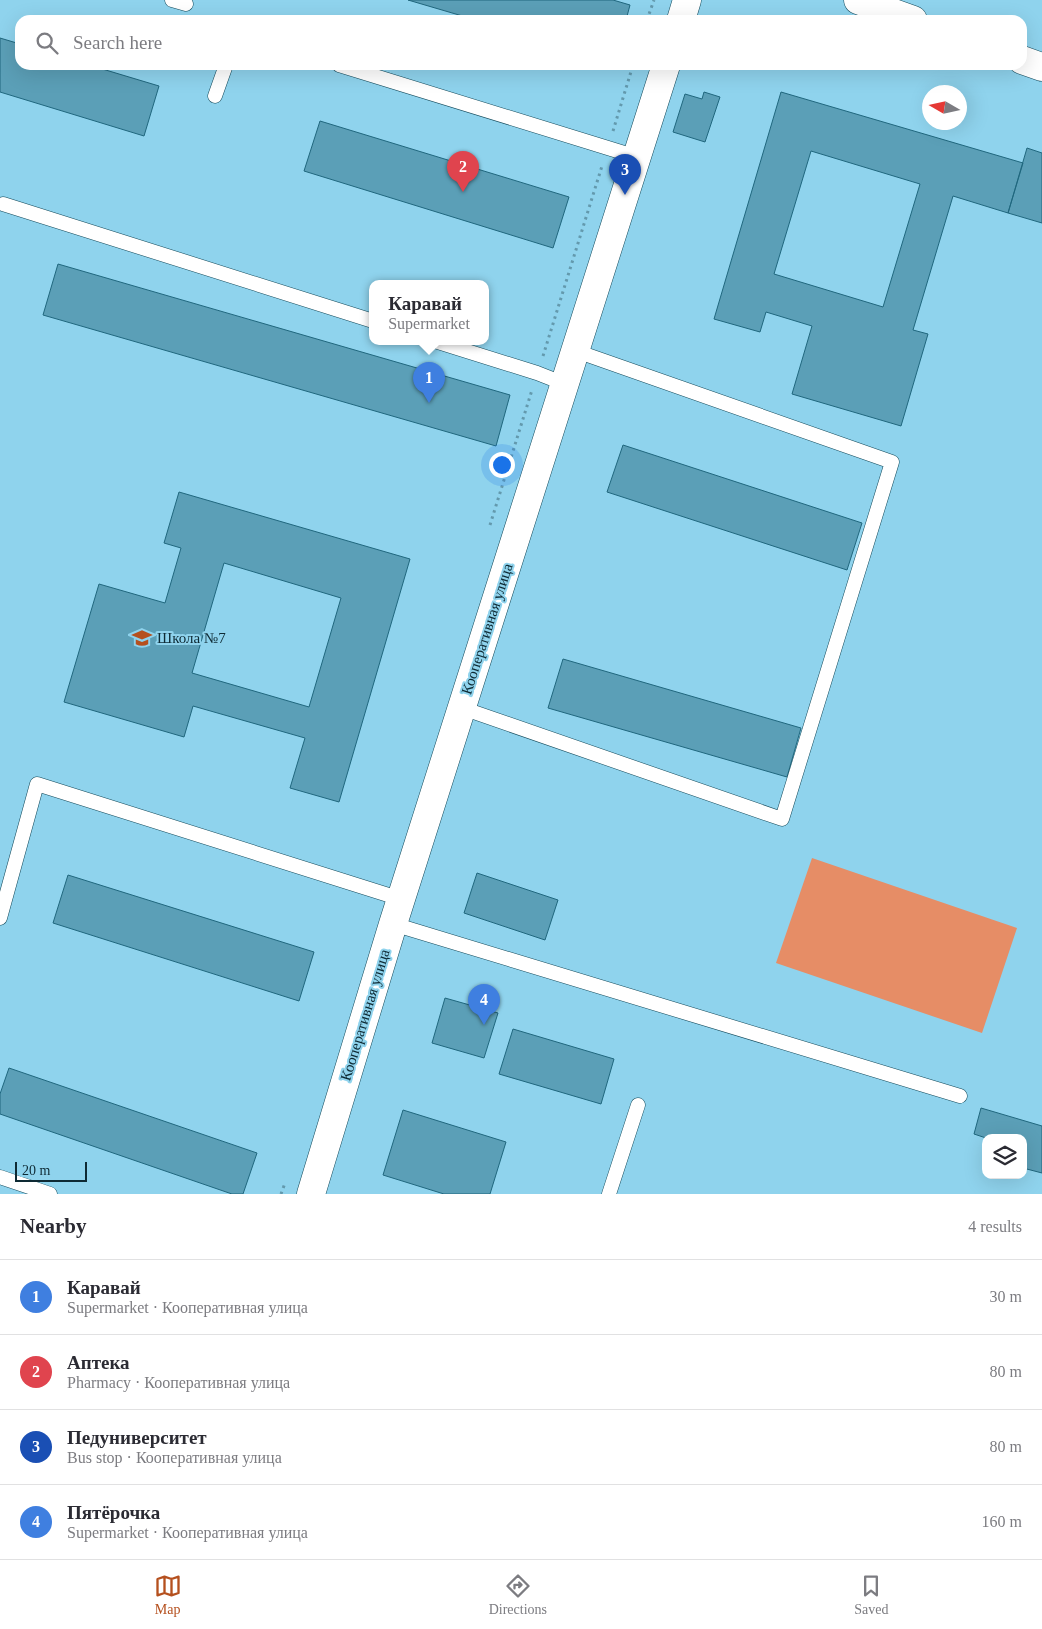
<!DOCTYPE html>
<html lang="en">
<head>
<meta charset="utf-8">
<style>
  :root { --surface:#fff; --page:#f7f7f7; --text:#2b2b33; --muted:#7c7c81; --line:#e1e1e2; --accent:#b5501e }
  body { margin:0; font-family:"Times New Roman",serif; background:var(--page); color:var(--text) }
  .controls { position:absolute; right:15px; bottom:15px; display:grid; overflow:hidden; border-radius:10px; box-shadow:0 5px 20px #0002 }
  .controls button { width:45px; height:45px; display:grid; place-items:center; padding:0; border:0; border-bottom:1px solid var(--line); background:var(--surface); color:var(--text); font:25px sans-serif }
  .compass { position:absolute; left:922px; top:85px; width:45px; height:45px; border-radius:50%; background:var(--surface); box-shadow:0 5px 20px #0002; rotate:279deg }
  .scale { position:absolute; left:15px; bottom:12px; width:72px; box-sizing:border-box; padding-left:5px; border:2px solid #0e2a34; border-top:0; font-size:14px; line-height:18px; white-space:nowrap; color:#0e2a34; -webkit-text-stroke:4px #8fd3ed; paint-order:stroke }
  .you { position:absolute; left:501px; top:464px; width:18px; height:18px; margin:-12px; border:4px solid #fff; border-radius:50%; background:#1a73e8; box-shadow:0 0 0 8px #1a73e833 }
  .badge { display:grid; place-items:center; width:32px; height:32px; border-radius:50%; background:var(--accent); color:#fff; font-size:16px; font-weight:700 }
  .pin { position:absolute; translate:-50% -41px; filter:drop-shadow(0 1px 2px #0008) }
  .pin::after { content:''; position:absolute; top:26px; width:18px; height:15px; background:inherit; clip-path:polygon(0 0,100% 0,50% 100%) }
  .popup { position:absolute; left:369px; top:280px; width:120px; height:65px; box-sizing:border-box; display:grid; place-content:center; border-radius:10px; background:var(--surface); filter:drop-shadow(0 1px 4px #0005); font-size:16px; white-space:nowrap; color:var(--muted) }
  .popup b { font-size:19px; color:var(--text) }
  .popup::after { content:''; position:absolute; left:50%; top:100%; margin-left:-10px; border:10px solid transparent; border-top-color:var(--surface) }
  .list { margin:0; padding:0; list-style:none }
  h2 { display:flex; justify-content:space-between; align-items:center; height:65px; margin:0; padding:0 20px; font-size:21px }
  h2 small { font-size:16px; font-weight:400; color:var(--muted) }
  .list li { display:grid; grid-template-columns:32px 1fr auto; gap:15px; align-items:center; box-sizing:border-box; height:75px; padding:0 20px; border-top:1px solid var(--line) }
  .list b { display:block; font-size:19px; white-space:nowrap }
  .list p { margin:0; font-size:16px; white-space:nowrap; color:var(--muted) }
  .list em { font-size:16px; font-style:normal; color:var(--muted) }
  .icon { flex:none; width:28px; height:28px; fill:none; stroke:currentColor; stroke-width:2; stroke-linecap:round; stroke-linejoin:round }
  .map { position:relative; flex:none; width:1042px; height:1194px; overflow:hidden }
  .search { position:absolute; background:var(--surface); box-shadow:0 5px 20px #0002; left:15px; right:15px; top:15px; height:55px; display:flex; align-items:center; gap:12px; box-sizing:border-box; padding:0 18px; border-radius:15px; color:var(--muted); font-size:19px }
  .sheet { height:365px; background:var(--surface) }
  nav { display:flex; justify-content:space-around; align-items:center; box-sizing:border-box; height:70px; border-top:1px solid var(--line); background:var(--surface); font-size:14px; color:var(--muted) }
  nav a { display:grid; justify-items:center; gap:2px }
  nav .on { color:var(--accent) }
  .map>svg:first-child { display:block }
  .green { fill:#e68d66 }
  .building { fill:#5b9fb7; stroke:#20677e; fill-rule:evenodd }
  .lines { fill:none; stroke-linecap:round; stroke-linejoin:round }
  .lane-casing { stroke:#144a5b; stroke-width:15 }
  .street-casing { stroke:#144a5b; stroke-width:29 }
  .secondary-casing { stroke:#144a5b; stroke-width:29 }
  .path { stroke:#6399ad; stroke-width:3; stroke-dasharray:2.5 4; stroke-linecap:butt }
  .lane { stroke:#fff; stroke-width:14 }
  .street { stroke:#fff; stroke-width:28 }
  .secondary { stroke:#fff; stroke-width:28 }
  .labels { text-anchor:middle; stroke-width:4; stroke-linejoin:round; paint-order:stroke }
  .street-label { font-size:15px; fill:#0e2a34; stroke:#8fd3ed }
  .poi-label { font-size:15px; fill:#0e2a34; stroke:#8fd3ed; text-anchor:start }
</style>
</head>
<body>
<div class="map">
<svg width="1042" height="1194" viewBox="0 0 1042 1194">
  <rect width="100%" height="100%" fill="#8fd3ed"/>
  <path class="green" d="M812,858l205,70 -35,105 -206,-70z"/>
  <path class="building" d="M408,0h205l17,5 -4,15h-150z
    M0,38l20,6v21h69l70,21 -15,50 -144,-44z
    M704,92l16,5 -15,45 -32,-10 12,-38 17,5z
    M781,92l242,71 -15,50 -55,-17 -40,134 15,4 -27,92 -109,-32 20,-68 -46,-14 -6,20 -46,-13zM811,151l109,33 -37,123 -109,-33z
    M320,121l249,76 -16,51 -249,-77z
    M1027,148l15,5v70l-34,-10z
    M58,264l452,131 -14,51 -453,-131z
    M623,445l239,78 -15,47 -240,-78z
    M179,492l231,67 -71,243 -49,-14 15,-50 -112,-32 -9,31 -120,-35 35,-118 66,19 16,-55 -17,-5zM224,563l117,35 -32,109 -117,-34z
    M563,659l238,69 -14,49 -239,-69z
    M477,873l81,27 -13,40 -81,-27z
    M68,875l246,77 -15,49 -246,-78z
    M445,998l53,15 -14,45 -52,-15z
    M513,1029l101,30 -13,45 -102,-30z
    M9,1068l248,85 -14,41h-11l-232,-80v-20z
    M981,1108l61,18v47l-19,-5v-30h-37l-12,-4z
    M403,1110l103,32 -16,52h-46l-61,-19z"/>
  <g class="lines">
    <defs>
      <path id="lane" d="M172,0l14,4
        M339,65l298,92
        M215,96l11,-31
        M3,204l370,117
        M438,342l99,31 28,11
        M462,708l320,111 110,-357 -316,-111
        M0,918l37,-134 364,115
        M393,924l567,172
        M0,1177l50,17
        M609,1194l29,-89"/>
      <path id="street" d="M858,0l55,20
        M1022,60l20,7"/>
      <path id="secondary" d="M681,20l6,-20
        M311,1194l82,-270 273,-859"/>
    </defs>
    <use href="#lane" class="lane-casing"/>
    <use href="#street" class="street-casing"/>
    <use href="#secondary" class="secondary-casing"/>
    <path class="path" d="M647,20l7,-20
      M613,131l20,-66
      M543,356l59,-190
      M490,525l42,-135
      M281,1194l4,-11"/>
    <use href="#lane" class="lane"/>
    <use href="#street" class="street"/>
    <use href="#secondary" class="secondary"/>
  </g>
  <defs>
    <symbol id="school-bare" viewBox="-9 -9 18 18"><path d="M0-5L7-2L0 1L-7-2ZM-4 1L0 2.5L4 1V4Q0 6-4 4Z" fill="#b5501e" stroke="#8fd3ed" stroke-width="2.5" paint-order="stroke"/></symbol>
  </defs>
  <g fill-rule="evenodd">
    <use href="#school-bare" x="128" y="624" width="28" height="28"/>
  </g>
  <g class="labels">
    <g class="street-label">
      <text transform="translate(487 629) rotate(-72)" y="5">Кооперативная улица</text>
      <text transform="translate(365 1015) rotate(-73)" y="5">Кооперативная улица</text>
    </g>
    <g class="poi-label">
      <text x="157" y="643">Школа №7</text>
    </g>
  </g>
</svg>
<div class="controls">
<button><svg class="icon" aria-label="layers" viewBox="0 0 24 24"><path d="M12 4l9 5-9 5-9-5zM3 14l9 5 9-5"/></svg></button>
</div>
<svg class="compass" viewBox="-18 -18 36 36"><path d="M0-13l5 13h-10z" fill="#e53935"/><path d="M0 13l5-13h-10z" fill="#7c7c81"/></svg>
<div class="scale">20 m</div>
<div class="you"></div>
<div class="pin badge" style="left:429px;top:403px;background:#3f7fe0">1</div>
<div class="popup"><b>Каравай</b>Supermarket</div>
<div class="pin badge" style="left:463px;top:192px;background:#e0444e">2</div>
<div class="pin badge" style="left:625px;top:195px;background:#1a4fb4">3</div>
<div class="pin badge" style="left:484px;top:1025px;background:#3f7fe0">4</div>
<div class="search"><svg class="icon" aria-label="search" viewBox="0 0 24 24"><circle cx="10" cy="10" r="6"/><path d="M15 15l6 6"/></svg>Search here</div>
</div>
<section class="sheet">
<h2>Nearby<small>4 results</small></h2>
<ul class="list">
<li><span class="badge" style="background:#3f7fe0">1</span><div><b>Каравай</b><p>Supermarket · Кооперативная улица</p></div><em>30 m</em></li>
<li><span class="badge" style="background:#e0444e">2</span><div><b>Аптека</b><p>Pharmacy · Кооперативная улица</p></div><em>80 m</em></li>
<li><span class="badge" style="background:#1a4fb4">3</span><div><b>Педуниверситет</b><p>Bus stop · Кооперативная улица</p></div><em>80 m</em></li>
<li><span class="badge" style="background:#3f7fe0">4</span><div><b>Пятёрочка</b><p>Supermarket · Кооперативная улица</p></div><em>160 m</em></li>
</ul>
</section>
<nav>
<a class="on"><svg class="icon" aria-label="map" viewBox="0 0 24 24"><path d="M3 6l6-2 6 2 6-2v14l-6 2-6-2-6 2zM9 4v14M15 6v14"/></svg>Map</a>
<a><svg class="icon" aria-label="directions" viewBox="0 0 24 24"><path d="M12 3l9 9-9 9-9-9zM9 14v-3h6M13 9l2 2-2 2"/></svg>Directions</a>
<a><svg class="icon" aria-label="saved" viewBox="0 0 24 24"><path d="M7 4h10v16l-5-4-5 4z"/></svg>Saved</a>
</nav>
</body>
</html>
